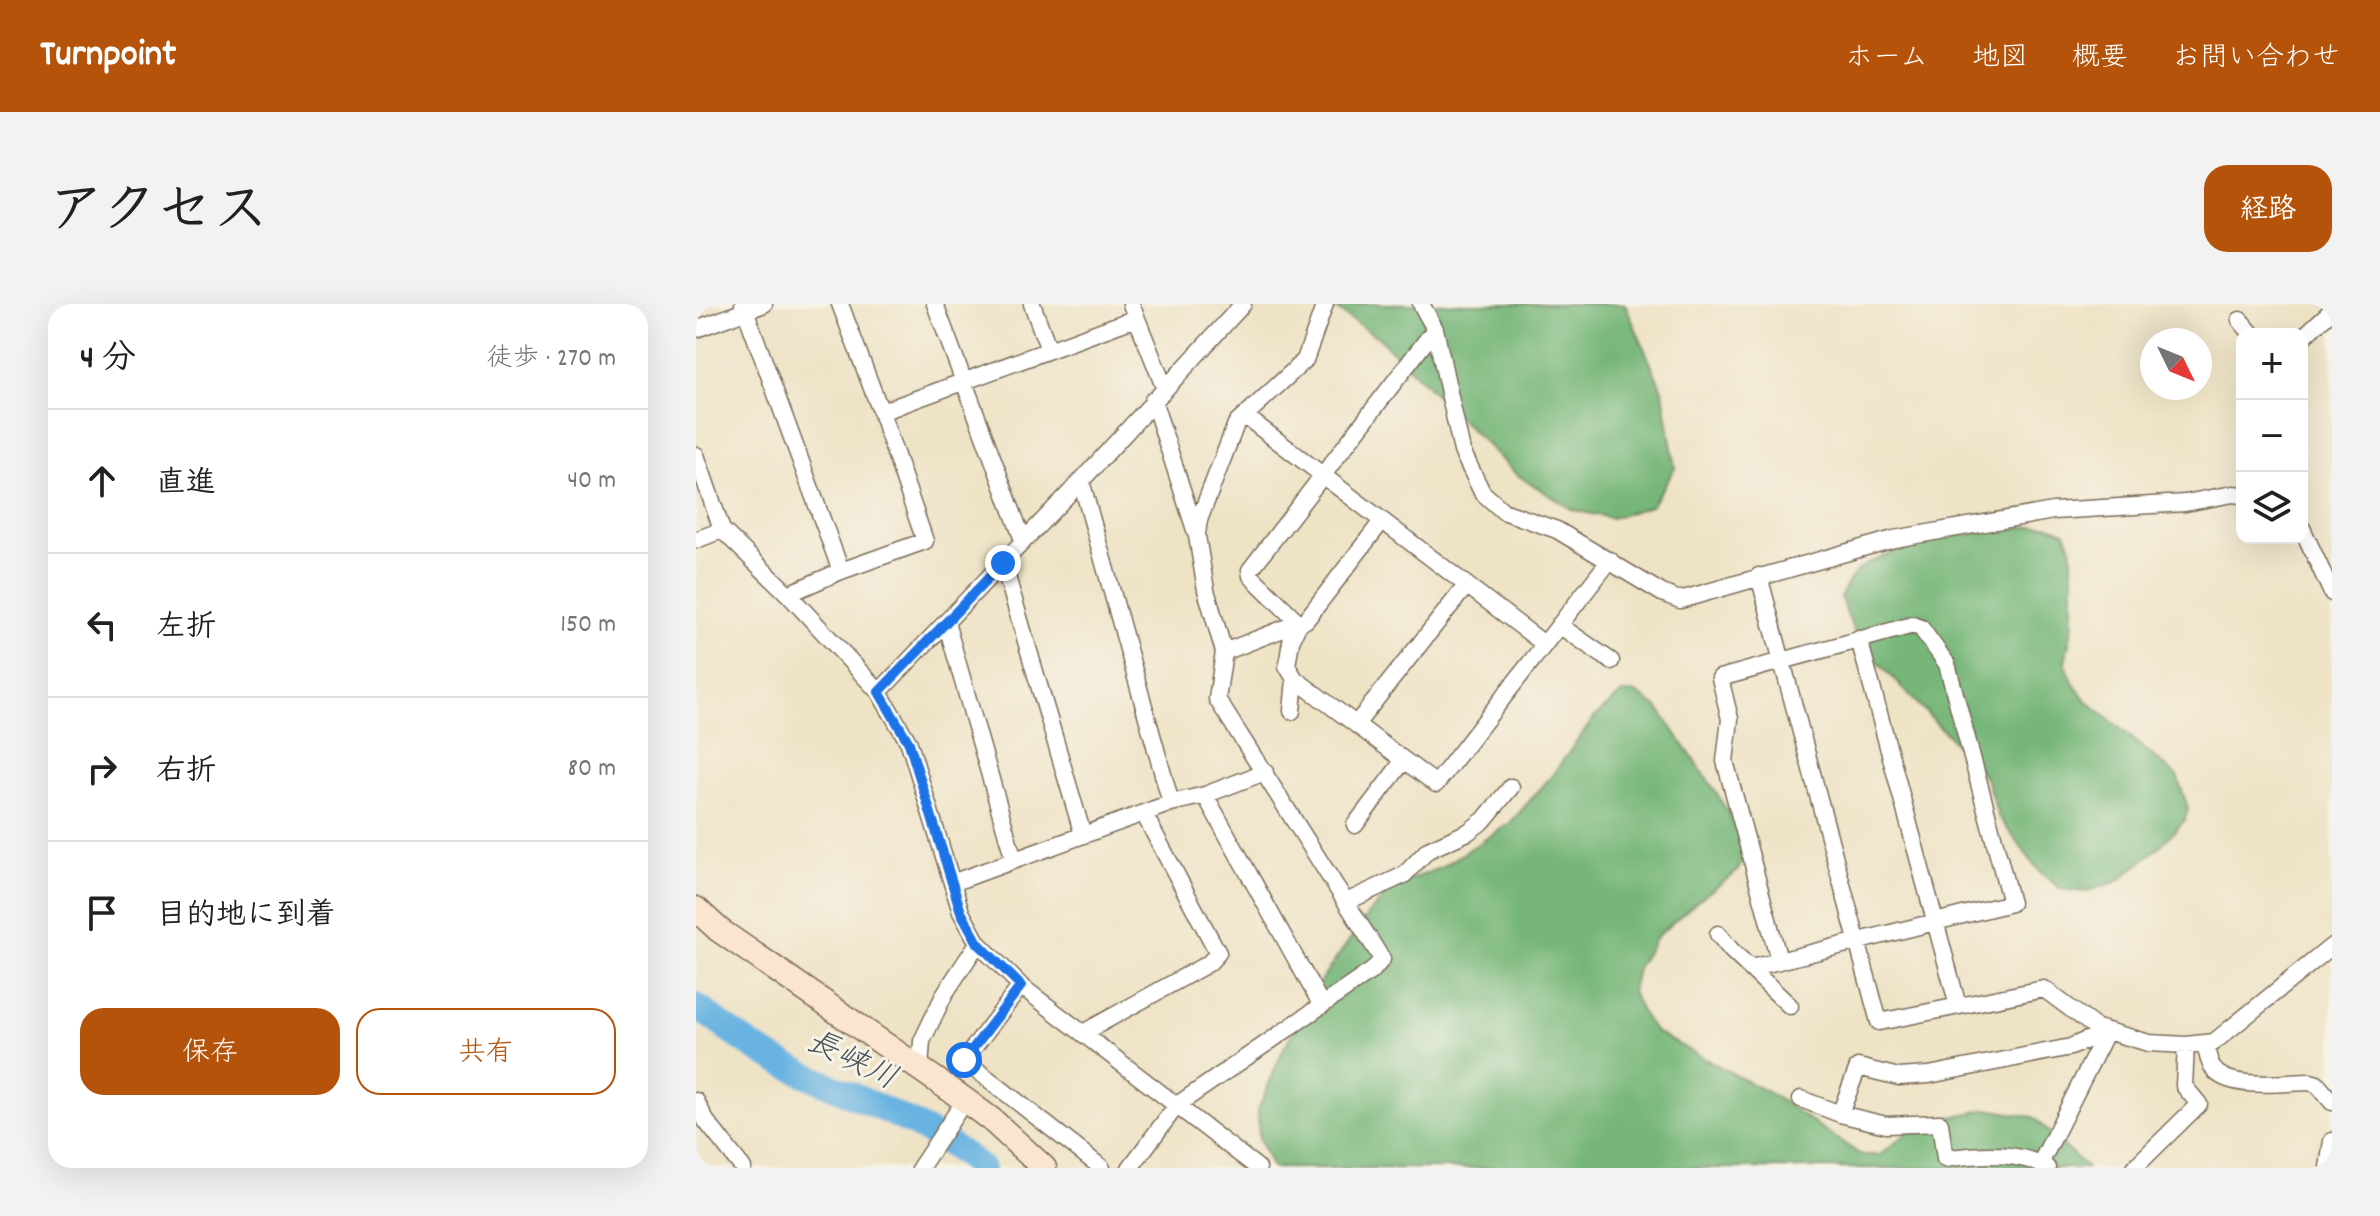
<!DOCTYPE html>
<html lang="ja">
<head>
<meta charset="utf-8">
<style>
  :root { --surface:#fff; --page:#f2f2f2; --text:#202124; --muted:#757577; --line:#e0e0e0; --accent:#b45309 }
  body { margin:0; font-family:Dekko,"Klee One",sans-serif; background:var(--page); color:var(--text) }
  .controls { position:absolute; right:24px; top:24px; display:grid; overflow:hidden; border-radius:16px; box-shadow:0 8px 32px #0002 }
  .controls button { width:72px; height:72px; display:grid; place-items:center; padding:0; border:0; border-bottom:2px solid var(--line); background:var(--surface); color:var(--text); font:40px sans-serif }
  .compass { position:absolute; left:1444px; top:24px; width:72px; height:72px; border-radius:50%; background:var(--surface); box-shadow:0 8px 32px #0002; rotate:133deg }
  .stop { position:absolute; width:24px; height:24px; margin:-18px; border:6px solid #1a73e8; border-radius:50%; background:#fff }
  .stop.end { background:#1a73e8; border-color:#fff; box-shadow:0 2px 8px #0008 }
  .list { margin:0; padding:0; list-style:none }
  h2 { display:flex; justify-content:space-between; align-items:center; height:104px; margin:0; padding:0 32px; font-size:34px }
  h2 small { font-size:26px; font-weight:400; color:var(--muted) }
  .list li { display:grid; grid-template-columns:52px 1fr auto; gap:24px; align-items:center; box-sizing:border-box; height:144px; padding:0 32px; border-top:2px solid var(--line) }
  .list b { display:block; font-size:30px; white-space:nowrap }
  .list em { font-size:26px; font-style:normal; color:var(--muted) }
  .actions { display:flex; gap:16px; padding:24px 32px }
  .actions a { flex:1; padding:18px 0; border:2px solid var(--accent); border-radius:24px; text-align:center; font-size:28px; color:var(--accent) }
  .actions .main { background:var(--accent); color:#fff }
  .icon { flex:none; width:44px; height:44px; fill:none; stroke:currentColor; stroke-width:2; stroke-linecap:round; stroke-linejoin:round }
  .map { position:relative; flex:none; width:1636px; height:864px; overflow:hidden; border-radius:24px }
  header { display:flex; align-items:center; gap:48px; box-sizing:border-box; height:112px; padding:0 40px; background:var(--accent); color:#fff }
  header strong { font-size:38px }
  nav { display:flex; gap:44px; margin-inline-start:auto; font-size:28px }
  .intro { display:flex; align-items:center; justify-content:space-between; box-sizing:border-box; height:192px; padding:0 48px }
  h1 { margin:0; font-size:56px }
  .button { padding:20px 36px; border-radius:24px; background:var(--accent); color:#fff; font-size:28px; font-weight:700 }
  main { display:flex; gap:48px; padding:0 48px }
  aside { flex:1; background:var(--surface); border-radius:24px; box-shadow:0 8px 32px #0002 }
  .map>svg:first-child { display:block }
  .forest { fill:#76b678; stroke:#58704b; stroke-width:2 }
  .water { fill:#68b3e1; stroke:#526e80; stroke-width:2 }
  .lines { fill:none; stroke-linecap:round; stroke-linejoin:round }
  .river { stroke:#68b3e1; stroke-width:26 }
  .street-casing { stroke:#7a6b59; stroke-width:19 }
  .secondary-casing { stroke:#7a6b59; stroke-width:27 }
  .street { stroke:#fff; stroke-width:16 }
  .secondary { stroke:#fce5cf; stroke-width:24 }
  .route { stroke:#1a73e8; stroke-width:10 }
  .labels { text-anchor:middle; stroke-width:6; stroke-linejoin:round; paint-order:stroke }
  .water-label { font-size:32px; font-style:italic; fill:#485358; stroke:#f7f3e8 }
</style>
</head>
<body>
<header>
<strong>Turnpoint</strong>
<nav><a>ホーム</a><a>地図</a><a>概要</a><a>お問い合わせ</a></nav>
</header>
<div class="intro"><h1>アクセス</h1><a class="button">経路</a></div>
<main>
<aside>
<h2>4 分<small>徒歩 · 270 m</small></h2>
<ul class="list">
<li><svg class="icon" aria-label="ahead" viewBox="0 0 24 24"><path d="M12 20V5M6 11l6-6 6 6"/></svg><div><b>直進</b></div><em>40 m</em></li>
<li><svg class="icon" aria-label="left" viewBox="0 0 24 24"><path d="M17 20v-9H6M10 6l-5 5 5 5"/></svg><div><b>左折</b></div><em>150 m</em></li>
<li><svg class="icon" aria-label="right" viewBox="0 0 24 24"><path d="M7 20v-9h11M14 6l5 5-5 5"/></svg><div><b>右折</b></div><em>80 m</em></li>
<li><svg class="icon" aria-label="arrive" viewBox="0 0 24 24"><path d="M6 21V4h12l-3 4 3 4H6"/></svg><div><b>目的地に到着</b></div></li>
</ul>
<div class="actions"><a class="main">保存</a><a>共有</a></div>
</aside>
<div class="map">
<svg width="1636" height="864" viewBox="0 0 1636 864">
  <rect width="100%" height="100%" fill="#f7f3e8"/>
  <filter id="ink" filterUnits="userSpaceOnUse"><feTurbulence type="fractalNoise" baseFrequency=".0125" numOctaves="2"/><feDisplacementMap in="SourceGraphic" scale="16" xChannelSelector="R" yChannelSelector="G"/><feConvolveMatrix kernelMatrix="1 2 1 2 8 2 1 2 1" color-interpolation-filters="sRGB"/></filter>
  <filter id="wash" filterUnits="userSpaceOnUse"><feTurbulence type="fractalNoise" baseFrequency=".006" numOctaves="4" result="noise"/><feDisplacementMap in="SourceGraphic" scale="32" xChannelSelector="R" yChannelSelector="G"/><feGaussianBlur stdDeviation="1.8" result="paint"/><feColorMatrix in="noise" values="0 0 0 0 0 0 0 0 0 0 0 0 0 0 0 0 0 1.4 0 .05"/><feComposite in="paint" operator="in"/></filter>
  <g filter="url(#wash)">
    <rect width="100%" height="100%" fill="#efe3c6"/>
    <path class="forest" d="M632,0h297l38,88 12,76 -24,38 -40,12 -38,-8 -57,-36 -137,-136z
      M1352,221l17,7 6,15 2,30v47l-8,38 8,20 11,16 93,78 11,32 -3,12 -27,28 -40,33 -32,11 -25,-3 -23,-19 -40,-54 -11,-35 -15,-20 -114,-120 -18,-44c7,-13 13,-25 27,-33 46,-24 129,-36 181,-39z
      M926,389h14l22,15 58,84 23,40 4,26 -5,13 -37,27 -44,38 -20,32 -5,24 8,18 15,22 116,62 90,61h19l37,-30 70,-16 46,8 54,51h-815l-13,-29 -1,-29 25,-60 38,-70 48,-67 25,-27 48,-19 68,-44 40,-45 44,-60z"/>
    <path class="water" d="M254,833l34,20 10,11h-26l-10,-10z"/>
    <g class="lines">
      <path class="river" d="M0,702c20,14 40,30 61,43 72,43 159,64 224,119"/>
    </g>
  </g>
  <g filter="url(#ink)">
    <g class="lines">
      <defs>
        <path id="street" d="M47,0l98,267
          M239,0l88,236
          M336,0l17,46
          M435,0l34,85
          M725,0l14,25 27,122 20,41 21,19 54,19 105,63 18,7 214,-61 159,-28 132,-8 48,-9 9,1
          M1544,16l12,14
          M0,25l68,-25
          M1606,34l30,-28
          M185,108l255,-94
          M549,112l299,228
          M0,151l26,75 66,64 91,98 30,51 52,169 17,31 43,43 237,182
          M385,177l90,322
          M1606,224l30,65
          M501,230l2,-14 37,-96 69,-64 20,-56
          M0,236l26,-10
          M307,259l80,272
          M1063,272l120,446 165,-33 51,38 12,4 42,12 37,2 28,-3 118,-96
          M92,290l53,-23 84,-30 -44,-129 -41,-108
          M250,318l68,238
          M603,319l-8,18 -4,25 8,13 141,105 174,-224
          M603,319l-48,-47 -1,-6 185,-241
          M863,321l52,36
          M1163,335l99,367
          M528,348l82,-32 76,-99
          M183,388l202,-211 162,-177
          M596,407l3,-32
          M661,419l109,-137
          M509,491l116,209
          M659,521l49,-65
          M256,579l219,-80 34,-8 60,-23
          M650,598l58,-27 24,-25 40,-18 16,-12 27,-33
          M1022,630l13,16 59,56
          M1055,664l260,-65 -64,-239 -26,-36 -8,-3 -193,53 10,41 -5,42 54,199
          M325,682l-57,74 138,108
          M387,729l126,-70 9,-10 -74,-139
          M1509,739c2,10 4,22 11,29 19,18 70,10 94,10l7,2 15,18
          M224,764l2,-27 23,-48 33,-50
          M1105,795l39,15 46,11 54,-2 5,36c31,-5 75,-8 102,9
          M0,797l10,20 37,47
          M1144,810l18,-47 41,10 30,-2 142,-28 36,-16
          M1344,860l67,-133
          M224,864l45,-68
          M434,864l47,-63 196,-135 9,-11 -165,-260 7,-47 -18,-62 -9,-54 -44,-136
          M1438,864l65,-64 -15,-18 2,-41
          M1632,864l4,-27"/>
        <path id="secondary" d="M0,605l23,21 246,170 28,21 51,47"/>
      </defs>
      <use href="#street" class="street-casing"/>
      <use href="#secondary" class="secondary-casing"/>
      <use href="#street" class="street"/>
      <use href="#secondary" class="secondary"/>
    </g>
  </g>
  <g class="lines" filter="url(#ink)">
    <path class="route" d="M268,756l57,-74 -43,-43 -17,-31 -52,-169 -30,-51 124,-129"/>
  </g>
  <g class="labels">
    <g class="water-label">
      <text transform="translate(157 754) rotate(26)" y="11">長峡川</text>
    </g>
  </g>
</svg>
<div class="controls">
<button>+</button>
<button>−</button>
<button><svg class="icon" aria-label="layers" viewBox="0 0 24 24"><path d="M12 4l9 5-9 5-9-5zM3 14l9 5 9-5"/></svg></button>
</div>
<svg class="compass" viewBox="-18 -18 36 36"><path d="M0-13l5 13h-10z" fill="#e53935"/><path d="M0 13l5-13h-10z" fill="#757577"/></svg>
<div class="stop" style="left:268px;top:756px"></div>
<div class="stop end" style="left:307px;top:259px"></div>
</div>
</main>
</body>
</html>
